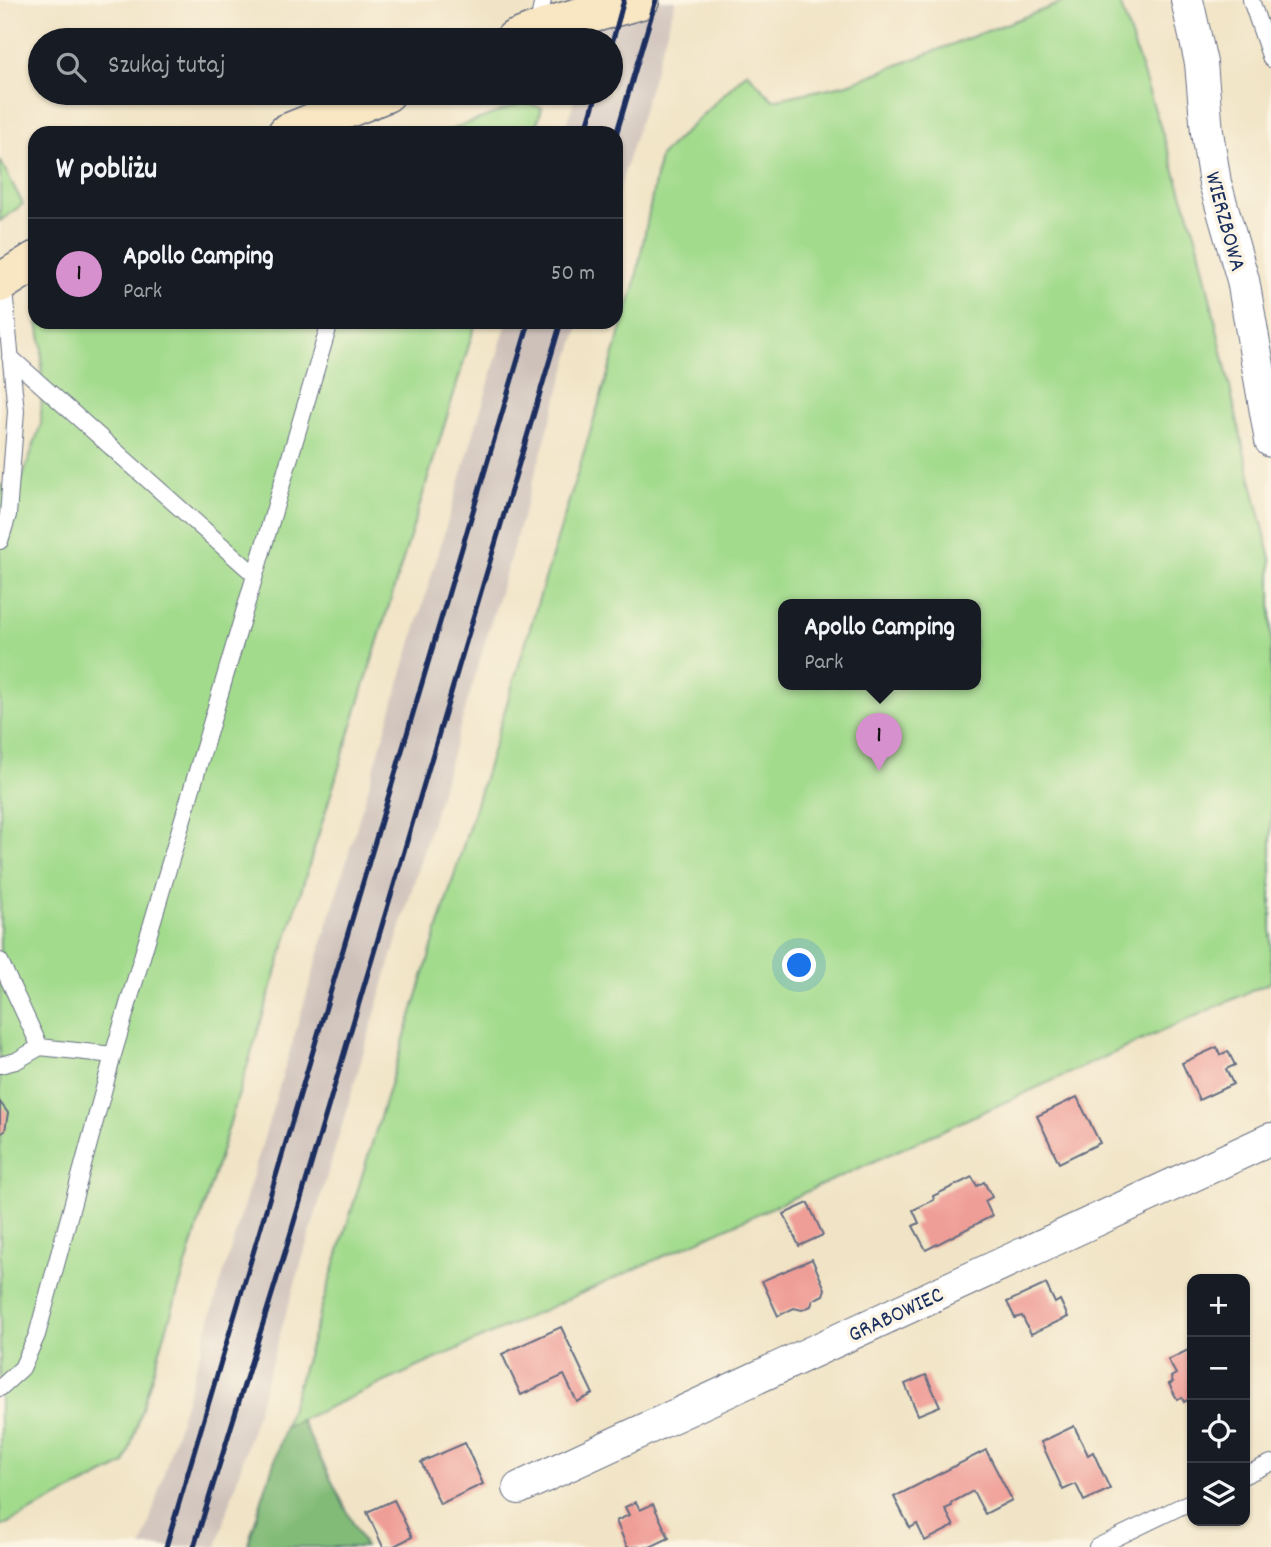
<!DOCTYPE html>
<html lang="pl">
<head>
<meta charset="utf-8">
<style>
  :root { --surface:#171b24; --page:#20242c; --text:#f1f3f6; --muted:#9ea1a6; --line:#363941; --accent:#d690ce }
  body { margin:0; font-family:Dekko,sans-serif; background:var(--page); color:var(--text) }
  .controls { position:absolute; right:21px; bottom:21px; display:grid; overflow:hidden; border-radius:14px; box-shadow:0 2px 5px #0004 }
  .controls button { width:63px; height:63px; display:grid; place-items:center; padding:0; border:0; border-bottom:2px solid var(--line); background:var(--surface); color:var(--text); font:35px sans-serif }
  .you { position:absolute; left:800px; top:966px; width:24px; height:24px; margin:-18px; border:5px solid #fff; border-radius:50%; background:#1a73e8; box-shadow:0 0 0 10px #1a73e833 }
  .badge { display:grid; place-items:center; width:46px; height:46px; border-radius:50%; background:var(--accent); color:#111; font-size:23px; font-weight:700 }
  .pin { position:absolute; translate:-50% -58px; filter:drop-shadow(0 2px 4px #0008) }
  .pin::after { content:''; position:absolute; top:37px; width:24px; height:21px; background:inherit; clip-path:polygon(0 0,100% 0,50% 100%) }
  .popup { position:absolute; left:778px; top:599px; width:203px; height:91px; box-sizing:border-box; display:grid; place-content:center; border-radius:14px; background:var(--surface); filter:drop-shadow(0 2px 5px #0005); font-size:23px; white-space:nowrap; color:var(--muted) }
  .popup b { font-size:26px; color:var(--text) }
  .popup::after { content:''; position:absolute; left:50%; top:100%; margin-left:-14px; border:14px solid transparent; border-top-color:var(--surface) }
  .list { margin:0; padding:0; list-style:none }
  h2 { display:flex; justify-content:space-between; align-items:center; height:91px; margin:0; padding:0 28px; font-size:30px }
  h2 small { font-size:23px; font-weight:400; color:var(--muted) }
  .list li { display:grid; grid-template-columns:46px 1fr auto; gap:21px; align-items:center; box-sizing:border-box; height:112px; padding:0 28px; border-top:2px solid var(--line) }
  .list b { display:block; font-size:26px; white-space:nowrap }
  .list p { margin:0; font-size:23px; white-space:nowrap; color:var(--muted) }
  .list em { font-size:23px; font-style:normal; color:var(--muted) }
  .icon { flex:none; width:38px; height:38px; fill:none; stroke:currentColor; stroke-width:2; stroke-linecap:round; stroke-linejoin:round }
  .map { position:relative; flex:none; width:1271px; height:1547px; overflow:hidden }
  .search { position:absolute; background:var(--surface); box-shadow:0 2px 5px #0004; left:28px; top:28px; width:595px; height:77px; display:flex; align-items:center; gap:18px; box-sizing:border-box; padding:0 24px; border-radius:38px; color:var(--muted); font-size:26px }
  .panel { position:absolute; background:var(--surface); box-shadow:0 2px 5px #0004; left:28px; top:126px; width:595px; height:203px; border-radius:21px }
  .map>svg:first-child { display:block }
  .industrial { fill:#cec1ba }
  .green { fill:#a3db8d; stroke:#5f8576; stroke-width:2; fill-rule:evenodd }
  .forest { fill:#82bb78; stroke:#4e756b; stroke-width:2 }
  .building { fill:#ef9e97 }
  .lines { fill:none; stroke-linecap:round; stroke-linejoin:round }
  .lane-casing { stroke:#666e82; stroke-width:18 }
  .street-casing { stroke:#666e82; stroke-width:34 }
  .secondary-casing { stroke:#666e82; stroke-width:41 }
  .lane { stroke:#fff; stroke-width:16 }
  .street { stroke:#fff; stroke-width:32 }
  .secondary { stroke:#f9e7c3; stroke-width:38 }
  .rail { stroke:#1b2f5e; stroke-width:5 }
  .labels { text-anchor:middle; stroke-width:7; stroke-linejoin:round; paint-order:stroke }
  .street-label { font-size:23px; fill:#1b2f5e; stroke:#fcf5e5 }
</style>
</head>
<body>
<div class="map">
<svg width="1271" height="1547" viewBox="0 0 1271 1547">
  <rect width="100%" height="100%" fill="#fcf5e5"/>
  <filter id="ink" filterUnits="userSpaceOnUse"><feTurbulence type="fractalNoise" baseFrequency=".0143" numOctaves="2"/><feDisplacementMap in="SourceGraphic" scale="14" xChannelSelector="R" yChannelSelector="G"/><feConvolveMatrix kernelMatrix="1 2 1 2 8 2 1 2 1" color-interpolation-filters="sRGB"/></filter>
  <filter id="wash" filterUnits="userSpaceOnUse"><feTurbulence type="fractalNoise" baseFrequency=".00686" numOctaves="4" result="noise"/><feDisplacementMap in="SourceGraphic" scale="28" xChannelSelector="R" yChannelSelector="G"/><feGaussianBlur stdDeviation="1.57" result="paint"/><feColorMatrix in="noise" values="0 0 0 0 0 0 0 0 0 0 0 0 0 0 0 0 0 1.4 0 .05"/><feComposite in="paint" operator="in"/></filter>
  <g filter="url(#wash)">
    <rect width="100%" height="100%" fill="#f1e4c6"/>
    <path class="industrial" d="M603,0h73l-60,200v-67h-52l12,-40h35v-53h-20z
      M507,322h73l-363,1225h-75z"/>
    <path class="green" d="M1069,0h50l78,239 48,216 26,104v423l-986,445 349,-1138 26,-133 87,-84 26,28 75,-16zM783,605h192v80h-192z
      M525,102l17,6 -8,25h-92z
      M0,160l23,44 -23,17z
      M38,322h438l-351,1142 -125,63v-1042l19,3 22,-64 1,-77z"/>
    <path class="forest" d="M301,1420l64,127h-118l38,-120z"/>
    <g id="blocks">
      <path class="building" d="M1217,1047l3,8 8,-4 7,14 -9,4 7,15 -34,16 -17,-37z
        M1077,1097l23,46 -41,20 -22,-47z
        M0,1102l8,11 -3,18 -5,3z
        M972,1177l5,9 7,-4 8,15 -7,4 7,15 -66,34 -13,-24 6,-3 -6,-13 21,-10 -1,-4z
        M808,1203l15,32 -24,11 -15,-32z
        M812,1259l13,30 -2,6 -10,5 -2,6 -9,4 -8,-2 -16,8 -16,-35z
        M1046,1284l9,19 5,-3 8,17 -37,17 -9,-18 -7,2 -8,-16z
        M561,1327l32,67 -16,8 -13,-27 -43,20 -19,-41z
        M1192,1348v49l-8,5 -2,-4 -5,1 -8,-15 4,-2 -2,-5 5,-3 -8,-14z
        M926,1375l14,31 -22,9 -13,-31z
        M1074,1426l14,29 5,-3 17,37 -26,12 -8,-17 -13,6 -22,-48z
        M465,1443l18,41 -43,20 -19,-42z
        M986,1450l26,50 -27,14 -12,-23 -22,12 1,3 -7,3 9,17 -29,15 -8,-17 -7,4 -16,-31z
        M394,1500l18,37 -20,10h-9l-16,-35z
        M636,1502l4,8 13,-6 16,34 -19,9h-23l-11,-26 13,-6 -4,-8z"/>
    </g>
  </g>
  <g filter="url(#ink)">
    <use href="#blocks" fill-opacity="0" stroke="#666e82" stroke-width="2"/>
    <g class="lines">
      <defs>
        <path id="lane" d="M1251,0l20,59
          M537,28l6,-28
          M10,357l245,218
          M0,541l8,-26 8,-104 -13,-130
          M0,961l40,86
          M0,1065l16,-4 24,-14 73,8
          M0,1388l22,-20 15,-33 76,-280 217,-733
          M1245,1475l26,-12
          M1097,1547l95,-46"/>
        <path id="street" d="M1187,0l14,63 6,69 8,51 28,97 28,161
          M519,1488l752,-349"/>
        <path id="secondary" d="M514,40l48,-18 78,-22
          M287,133l99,-40
          M0,283l35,-22"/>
      </defs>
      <use href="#lane" class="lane-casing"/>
      <use href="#street" class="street-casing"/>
      <use href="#secondary" class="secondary-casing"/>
      <use href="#lane" class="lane"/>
      <use href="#street" class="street"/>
      <use href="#secondary" class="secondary"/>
      <path class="rail" d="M611,47l13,-47
        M585,133l12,-40
        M616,135l40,-135
        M166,1547l363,-1225
        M194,1547l92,-298 275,-927"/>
    </g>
  </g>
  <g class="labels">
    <g class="street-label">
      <text transform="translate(1227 221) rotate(75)" y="8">WIERZBOWA</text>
      <text transform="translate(895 1313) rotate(-25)" y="8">GRABOWIEC</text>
    </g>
  </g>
</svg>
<div class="controls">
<button>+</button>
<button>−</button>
<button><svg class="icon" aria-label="locate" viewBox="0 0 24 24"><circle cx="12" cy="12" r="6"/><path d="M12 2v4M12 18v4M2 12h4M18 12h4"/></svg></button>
<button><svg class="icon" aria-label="layers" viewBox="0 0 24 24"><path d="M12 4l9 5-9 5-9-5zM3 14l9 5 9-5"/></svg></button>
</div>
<div class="you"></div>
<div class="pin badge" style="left:879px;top:771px">1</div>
<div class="popup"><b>Apollo Camping</b>Park</div>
<div class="search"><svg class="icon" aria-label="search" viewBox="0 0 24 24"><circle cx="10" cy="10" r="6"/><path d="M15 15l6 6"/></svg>Szukaj tutaj</div>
<section class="panel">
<h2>W pobliżu<small></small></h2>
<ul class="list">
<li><span class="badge">1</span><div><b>Apollo Camping</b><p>Park</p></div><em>50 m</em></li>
</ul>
</section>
</div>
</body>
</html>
